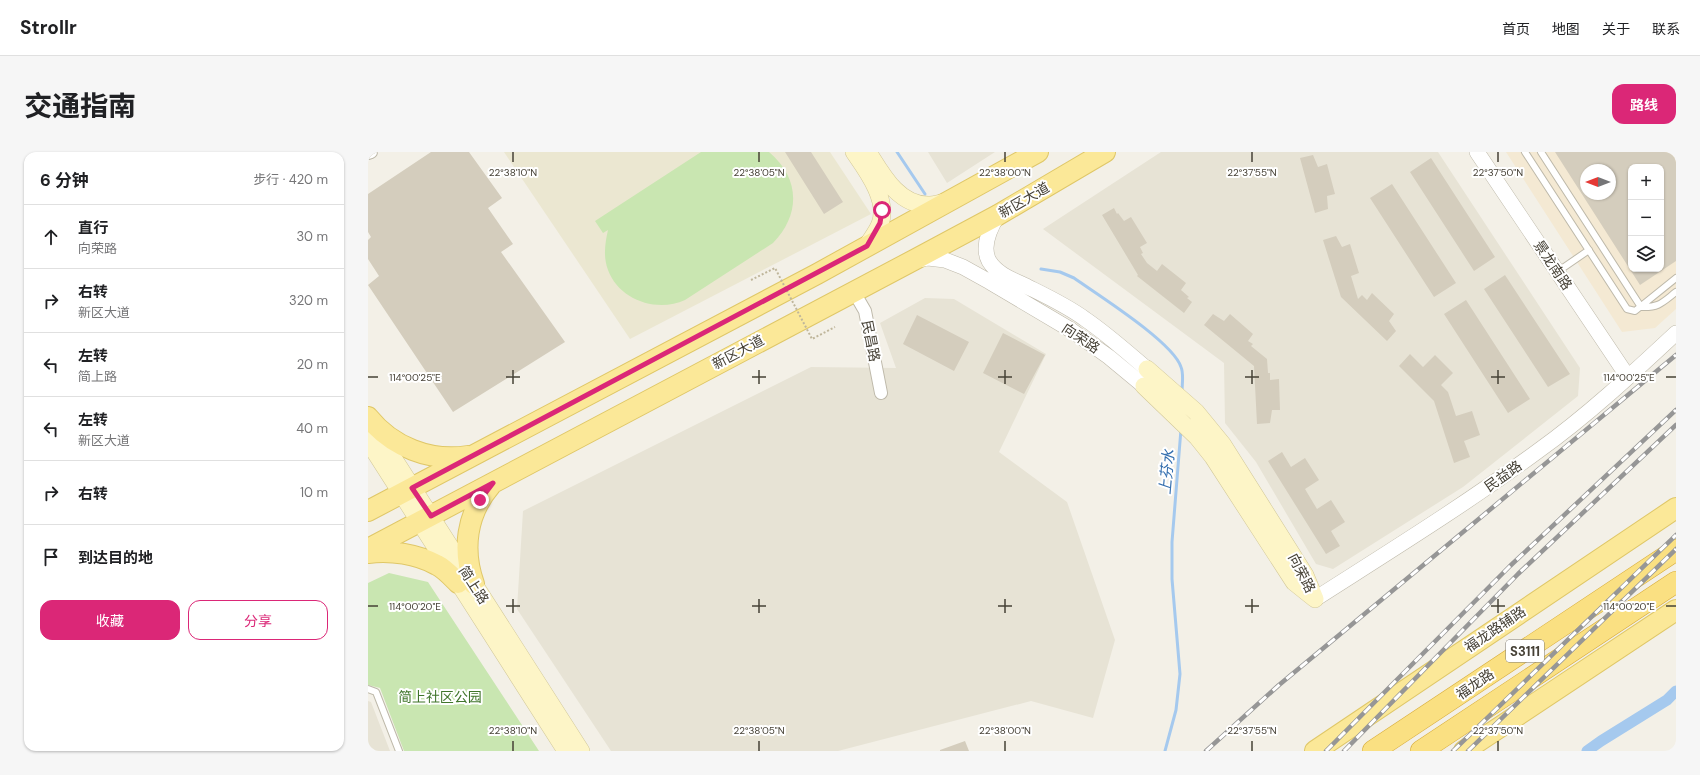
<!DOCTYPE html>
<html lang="zh">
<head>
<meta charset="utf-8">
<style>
  :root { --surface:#fff; --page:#f6f6f6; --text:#202124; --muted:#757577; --line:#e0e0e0; --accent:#db2777 }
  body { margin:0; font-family:"DM Sans","Noto Sans SC",sans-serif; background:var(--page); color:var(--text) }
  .controls { position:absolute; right:12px; top:12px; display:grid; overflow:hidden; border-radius:8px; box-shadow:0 1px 3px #0004 }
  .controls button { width:36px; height:36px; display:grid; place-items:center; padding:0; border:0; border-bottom:1px solid var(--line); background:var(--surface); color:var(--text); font:20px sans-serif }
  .compass { position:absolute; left:1212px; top:12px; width:36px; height:36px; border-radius:50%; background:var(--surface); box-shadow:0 1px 3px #0004; rotate:270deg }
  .stop { position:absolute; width:12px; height:12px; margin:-9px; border:3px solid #db2777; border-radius:50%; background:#fff }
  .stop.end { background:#db2777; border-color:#fff; box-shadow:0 1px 4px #0008 }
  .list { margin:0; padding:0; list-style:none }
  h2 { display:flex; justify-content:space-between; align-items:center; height:52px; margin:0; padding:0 16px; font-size:17px }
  h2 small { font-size:13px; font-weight:400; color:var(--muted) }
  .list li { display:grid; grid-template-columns:26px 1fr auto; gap:12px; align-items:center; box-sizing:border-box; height:64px; padding:0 16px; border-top:1px solid var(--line) }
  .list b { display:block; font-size:15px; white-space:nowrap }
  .list p { margin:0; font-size:13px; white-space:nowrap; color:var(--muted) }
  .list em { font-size:13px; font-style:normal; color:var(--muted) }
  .actions { display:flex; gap:8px; padding:12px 16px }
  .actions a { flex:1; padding:9px 0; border:1px solid var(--accent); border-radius:12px; text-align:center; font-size:14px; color:var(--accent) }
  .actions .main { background:var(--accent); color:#fff }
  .icon { flex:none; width:22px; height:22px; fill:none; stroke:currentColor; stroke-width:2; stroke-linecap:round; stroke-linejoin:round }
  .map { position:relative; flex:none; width:1308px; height:599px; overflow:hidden; border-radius:12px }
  header { display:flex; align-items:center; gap:24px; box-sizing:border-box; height:56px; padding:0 20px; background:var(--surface); border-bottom:1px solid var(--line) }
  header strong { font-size:19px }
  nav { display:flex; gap:22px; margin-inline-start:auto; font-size:14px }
  .intro { display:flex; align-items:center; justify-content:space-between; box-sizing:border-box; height:96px; padding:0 24px }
  h1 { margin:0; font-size:28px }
  .button { padding:10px 18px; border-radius:12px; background:var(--accent); color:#fff; font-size:14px; font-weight:700 }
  main { display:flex; gap:24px; padding:0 24px }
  aside { flex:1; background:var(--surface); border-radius:12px; box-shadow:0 1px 3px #0004 }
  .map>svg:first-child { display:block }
  .residential { fill:#e7e3d5 }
  .commercial { fill:#f4e9d3; fill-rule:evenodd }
  .education { fill:#ebe7d1 }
  .green { fill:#c9e6b1 }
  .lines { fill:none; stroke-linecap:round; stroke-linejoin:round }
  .stream { stroke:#a5c9ee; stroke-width:3 }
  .canal { stroke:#a5c9ee; stroke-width:11 }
  .building { fill:#d4cdbd; fill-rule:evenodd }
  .service-casing { stroke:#beb9aa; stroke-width:8 }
  .minor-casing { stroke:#beb9aa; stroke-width:14 }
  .tertiary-casing { stroke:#beb9aa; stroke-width:16 }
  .secondary-casing { stroke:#d1c798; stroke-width:18 }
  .primary-casing { stroke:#dfc768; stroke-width:22 }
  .trunk-casing { stroke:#d8ad3c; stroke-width:22 }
  .service { stroke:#fff; stroke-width:6 }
  .minor { stroke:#fff; stroke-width:12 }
  .tertiary { stroke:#fff; stroke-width:15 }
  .secondary { stroke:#fdf5c7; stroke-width:17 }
  .primary { stroke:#fbe898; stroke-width:20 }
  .trunk { stroke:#fae082; stroke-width:21 }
  .rail-casing { stroke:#969696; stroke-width:4.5 }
  .rail { stroke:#fff; stroke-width:3; stroke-dasharray:9; stroke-linecap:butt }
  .path-bridge { stroke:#bfb69b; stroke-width:2; stroke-dasharray:2 2; stroke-linecap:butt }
  .route { stroke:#db2777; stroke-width:5 }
  .ticks { fill:none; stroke:#464136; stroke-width:1.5 }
  .labels { text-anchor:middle; stroke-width:4; stroke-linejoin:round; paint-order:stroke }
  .shield { fill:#fff; stroke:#7e7a72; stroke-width:1 }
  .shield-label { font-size:13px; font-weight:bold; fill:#464136 }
  .street-label { font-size:14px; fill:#464136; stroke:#fff }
  .park-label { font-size:14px; fill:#40752b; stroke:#fff }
  .water-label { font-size:15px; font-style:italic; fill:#336eae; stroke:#fff }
  .ticks-label { font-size:10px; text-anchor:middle; fill:#464136; stroke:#fff; stroke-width:4; stroke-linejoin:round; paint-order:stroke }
</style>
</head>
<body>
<header>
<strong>Strollr</strong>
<nav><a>首页</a><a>地图</a><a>关于</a><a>联系</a></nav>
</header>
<div class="intro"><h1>交通指南</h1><a class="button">路线</a></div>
<main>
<aside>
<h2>6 分钟<small>步行 · 420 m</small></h2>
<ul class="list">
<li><svg class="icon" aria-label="ahead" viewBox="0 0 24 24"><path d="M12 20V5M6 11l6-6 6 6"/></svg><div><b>直行</b><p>向荣路</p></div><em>30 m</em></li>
<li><svg class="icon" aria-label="right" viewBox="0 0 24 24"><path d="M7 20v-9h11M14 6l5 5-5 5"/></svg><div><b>右转</b><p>新区大道</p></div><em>320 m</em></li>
<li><svg class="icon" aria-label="left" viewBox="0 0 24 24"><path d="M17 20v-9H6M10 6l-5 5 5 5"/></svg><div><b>左转</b><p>简上路</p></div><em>20 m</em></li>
<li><svg class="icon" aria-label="left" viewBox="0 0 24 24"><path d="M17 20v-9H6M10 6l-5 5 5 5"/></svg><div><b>左转</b><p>新区大道</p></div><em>40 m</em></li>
<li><svg class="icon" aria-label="right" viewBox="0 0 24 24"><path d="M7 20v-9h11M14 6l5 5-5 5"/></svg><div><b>右转</b></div><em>10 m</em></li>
<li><svg class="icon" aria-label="arrive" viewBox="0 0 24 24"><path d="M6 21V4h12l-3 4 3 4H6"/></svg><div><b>到达目的地</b></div></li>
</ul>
<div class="actions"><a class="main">收藏</a><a>分享</a></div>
</aside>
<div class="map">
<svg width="1308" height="599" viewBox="0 0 1308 599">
  <rect width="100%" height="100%" fill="#f3f0e7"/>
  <path class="residential" d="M560,0h67l-48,31z
    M793,0h277l142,216 -2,28 -115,91 -130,82 -17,-5 -60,-102 -31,-39 -1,-60 -181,-134z
    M557,146l29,1 92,55 -47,98 68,50 48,138 -22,78 -62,-17 -193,50h-227l-94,-142 6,-98 288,-144 85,1 -16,-45z
    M0,549l3,1 19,49h-22z"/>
  <path class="commercial" d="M1138,0h170v157l-21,19 -33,4zM1263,15h30v102h-30zM1218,18h24v24h-24z"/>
  <path class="education" d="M136,0h326l41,62 -241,125z"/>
  <path class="green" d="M333,0h68c31,26 32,62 4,91l-88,57c-28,13 -66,0 -77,-30 -5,-13 -3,-27 0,-40l-5,3 -8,-12z
    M21,421l39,9 111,169h-135l-24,-63 -12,-3v-102z"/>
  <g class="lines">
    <path class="stream" d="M529,0l28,42
      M673,117l19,3 14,6c24,17 99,64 107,89 3,7 1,17 1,25
      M797,599l11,-41 4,-36 -8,-95v-37l9,-113"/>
    <path class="canal" d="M1219,599l14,-10 66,-41 9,-9"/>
  </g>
  <path class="building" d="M63,0h38l33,46 -14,10 25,36 -12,8 64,90 -112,70 -85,-127 11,-9 -11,-17v-19l3,-3 -3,-5v-38z
    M417,0h26l32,50 -19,12z
    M1187,0h121v109l-36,24zM1263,15h30v102h-30zM1218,18h24v24h-24z
    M945,3l5,12 9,-3 8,30 -8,2 1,13 -13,4 -15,-55z
    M1063,6l64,99 -21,14 -64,-99z
    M1024,32l64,99 -22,14 -64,-99z
    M746,56l3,6 1,-1 6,8 7,-4 16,26 -7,4 3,6 -2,1 6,9 10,8 5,-7 24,19 -5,7 8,7 -2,1 5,4 -8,11 -47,-37 1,-1 -36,-60z
    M968,84l6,11 8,-3 9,29 -8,3 7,23 4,-4 5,5 5,-7 22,21 -5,7 7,10 -9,10 -46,-44 -18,-57z
    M1137,123l65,99 -22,13 -64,-98z
    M1098,148l64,99 -22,14 -64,-99z
    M845,162l11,7 6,-7 23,20 -5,7 5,3 -2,2 16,13 1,14h2v7l9,-1 1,31h-8l-2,13 -13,1 -3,-58 -50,-41z
    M549,163l52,27 -15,29 -51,-27z
    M635,181l42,22 -21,39 -41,-21z
    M1042,202l13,13 12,-12 18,18 -12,12 7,7 8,24 16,-5 8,24 -16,6 6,16 -16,6 -20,-62 -35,-35z
    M914,300l9,15 14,-9 14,22 -14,9 12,20 14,-9 14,22 -14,9 9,15 -14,8 -58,-93z
    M597,589l4,10h-29v-1z"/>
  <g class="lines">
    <defs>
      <path id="service" d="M1157,0l102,157 8,2 41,-33
        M1173,0l100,155c18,1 22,-5 35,-15
        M1189,120l32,-22
        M0,537l8,3 23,59"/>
      <path id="minor" d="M0,1l3,-1
        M486,140l11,19 16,82"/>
      <path id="tertiary" d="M1109,0l151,225
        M630,63c-8,13 -17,31 -9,46 8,13 22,18 35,24 20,10 42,20 61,34 22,15 42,33 62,50
        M549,108l11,-2 17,2 18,7 27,15 81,48 38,27 35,29
        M947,447c75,-48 151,-95 223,-148 49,-35 94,-77 138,-118"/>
      <path id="secondary" d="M486,0c13,19 35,48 26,72 -3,8 -9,15 -13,22
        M500,0c14,22 30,53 60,53 6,0 12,-2 18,-3
        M779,217l49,43 27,33 82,130 10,24
        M776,234l53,51 16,20 81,125 20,16
        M6,276l207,323
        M0,289l198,310"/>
      <path id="primary" d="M0,265c24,30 62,45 100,39
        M0,359l449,-237 221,-122
        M0,397l546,-289 84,-45 107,-63
        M0,401c23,-3 49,1 69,12 8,4 15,12 21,18
        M106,432c-12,-34 -8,-70 17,-99
        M947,599l361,-243
        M1096,599l212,-141"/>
      <path id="trunk" d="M1005,599l303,-201
        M1053,599l255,-169"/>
    </defs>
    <use href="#service" class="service-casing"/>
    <use href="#minor" class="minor-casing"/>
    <use href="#tertiary" class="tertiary-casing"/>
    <use href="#secondary" class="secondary-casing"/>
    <use href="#primary" class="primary-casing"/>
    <use href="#trunk" class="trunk-casing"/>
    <use href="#service" class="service"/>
    <use href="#minor" class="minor"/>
    <use href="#tertiary" class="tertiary"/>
    <use href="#secondary" class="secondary"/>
    <use href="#primary" class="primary"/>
    <use href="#trunk" class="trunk"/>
    <defs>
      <path id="rail" d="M838,599l73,-66 397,-330
        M958,599l184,-185 166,-156
        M976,599l174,-177 158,-149
        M1085,599l223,-216
        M1100,599l208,-202"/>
    </defs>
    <use href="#rail" class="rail-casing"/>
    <use href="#rail" class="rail"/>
    <path class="path-bridge" d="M383,128l24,-12 37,71 23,-12"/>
  </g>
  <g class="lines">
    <path class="route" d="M112,348l13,-17 -62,33 -19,-28 455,-242 13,-23 2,-13"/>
  </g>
  <path class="ticks" d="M145,0v10M391,0v10M637,0v10M884,0v10M1130,0v10M145,218v14M391,218v14M637,218v14M884,218v14M1130,218v14M0,225h10M138,225h14M384,225h14M630,225h14M877,225h14M1123,225h14M1298,225h10M145,447v14M391,447v14M637,447v14M884,447v14M1130,447v14M0,454h10M138,454h14M384,454h14M630,454h14M877,454h14M1123,454h14M1298,454h10M145,589v10M391,589v10M637,589v10M884,589v10M1130,589v10"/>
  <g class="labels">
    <rect class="shield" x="1138" y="488" width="38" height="22" rx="3"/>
    <g class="shield-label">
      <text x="1157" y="504">S3111</text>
    </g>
    <g class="street-label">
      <text transform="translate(656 48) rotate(-30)" y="5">新区大道</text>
      <text transform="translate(1185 113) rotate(56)" y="5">景龙南路</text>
      <text transform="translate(713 186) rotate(34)" y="5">向荣路</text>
      <text transform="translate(503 189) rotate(79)" y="5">民昌路</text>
      <text transform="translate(370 200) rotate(-28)" y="5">新区大道</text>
      <text transform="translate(1135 324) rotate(-35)" y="5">民益路</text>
      <text transform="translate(934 421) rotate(63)" y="5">向荣路</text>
      <text transform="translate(106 433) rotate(57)" y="5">简上路</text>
      <text transform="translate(1127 477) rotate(-34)" y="5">福龙路辅路</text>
      <text transform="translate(1107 532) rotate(-34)" y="5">福龙路</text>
    </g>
    <g class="park-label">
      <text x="72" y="550">简上社区公园</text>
    </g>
    <g class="water-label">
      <text transform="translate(799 320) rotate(-85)" y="5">上芬水</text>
    </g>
  </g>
  <g class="ticks-label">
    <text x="145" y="24">22°38'10"N</text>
    <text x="391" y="24">22°38'05"N</text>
    <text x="637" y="24">22°38'00"N</text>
    <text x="884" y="24">22°37'55"N</text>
    <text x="1130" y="24">22°37'50"N</text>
    <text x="1261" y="229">114°00'25"E</text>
    <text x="47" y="229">114°00'25"E</text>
    <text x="1261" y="458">114°00'20"E</text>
    <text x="47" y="458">114°00'20"E</text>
    <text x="145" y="582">22°38'10"N</text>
    <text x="391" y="582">22°38'05"N</text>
    <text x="637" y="582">22°38'00"N</text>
    <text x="884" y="582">22°37'55"N</text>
    <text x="1130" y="582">22°37'50"N</text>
  </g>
</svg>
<div class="controls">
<button>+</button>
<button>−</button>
<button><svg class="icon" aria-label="layers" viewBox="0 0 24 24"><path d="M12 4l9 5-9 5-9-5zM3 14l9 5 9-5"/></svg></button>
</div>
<svg class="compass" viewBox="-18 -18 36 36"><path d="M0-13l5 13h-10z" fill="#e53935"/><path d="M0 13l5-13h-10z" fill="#757577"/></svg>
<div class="stop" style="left:514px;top:58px"></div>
<div class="stop end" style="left:112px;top:348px"></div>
</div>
</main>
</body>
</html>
